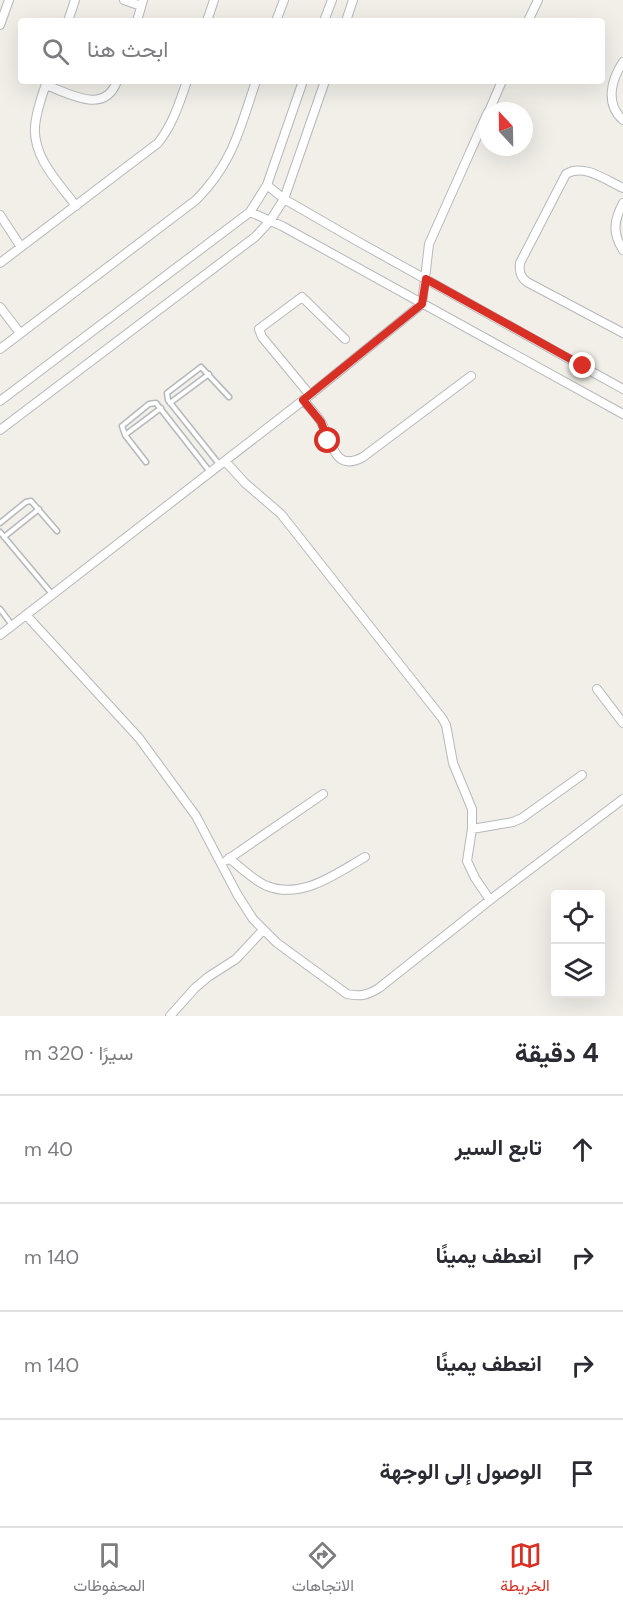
<!DOCTYPE html>
<html lang="ar">
<head>
<meta charset="utf-8">
<style>
  :root { --surface:#fff; --page:#f7f7f7; --text:#2b2b33; --muted:#7c7c81; --line:#e1e1e2; --accent:#d93025 }
  body { margin:0; font-family:"DM Sans",Vazirmatn,sans-serif; background:var(--page); color:var(--text); direction:rtl }
  .controls { position:absolute; right:18px; bottom:18px; display:grid; overflow:hidden; border-radius:6px; box-shadow:0 6px 24px #0002 }
  .controls button { width:54px; height:54px; display:grid; place-items:center; padding:0; border:0; border-bottom:2px solid var(--line); background:var(--surface); color:var(--text); font:30px sans-serif }
  .compass { position:absolute; left:479px; top:102px; width:54px; height:54px; border-radius:50%; background:var(--surface); box-shadow:0 6px 24px #0002; rotate:338deg }
  .stop { position:absolute; width:18px; height:18px; margin:-14px; border:4px solid #d93025; border-radius:50%; background:#fff }
  .stop.end { background:#d93025; border-color:#fff; box-shadow:0 2px 6px #0008 }
  .list { margin:0; padding:0; list-style:none }
  h2 { display:flex; justify-content:space-between; align-items:center; height:78px; margin:0; padding:0 24px; font-size:26px }
  h2 small { font-size:20px; font-weight:400; color:var(--muted) }
  .list li { display:grid; grid-template-columns:39px 1fr auto; gap:18px; align-items:center; box-sizing:border-box; height:108px; padding:0 24px; border-top:2px solid var(--line) }
  .list b { display:block; font-size:22px; white-space:nowrap }
  .list em { font-size:20px; font-style:normal; color:var(--muted) }
  .icon { flex:none; width:33px; height:33px; fill:none; stroke:currentColor; stroke-width:2; stroke-linecap:round; stroke-linejoin:round }
  .map { position:relative; flex:none; width:623px; height:1016px; overflow:hidden; direction:ltr }
  .search { position:absolute; background:var(--surface); box-shadow:0 6px 24px #0002; left:18px; right:18px; top:18px; height:66px; display:flex; align-items:center; gap:15px; box-sizing:border-box; padding:0 21px; border-radius:6px; color:var(--muted); font-size:22px }
  .sheet { height:510px; background:var(--surface) }
  nav { display:flex; justify-content:space-around; align-items:center; box-sizing:border-box; height:84px; border-top:2px solid var(--line); background:var(--surface); font-size:16px; color:var(--muted) }
  nav a { display:grid; justify-items:center; gap:3px }
  nav .on { color:var(--accent) }
  .map>svg:first-child { display:block }
  .lines { fill:none; stroke-linecap:round; stroke-linejoin:round }
  .lane-casing { stroke:#b5b8bc; stroke-width:7 }
  .street-casing { stroke:#b5b8bc; stroke-width:10 }
  .lane { stroke:#fff; stroke-width:4 }
  .street { stroke:#fff; stroke-width:8 }
  .route { stroke:#d93025; stroke-width:8 }
</style>
</head>
<body>
<div class="map">
<svg width="623" height="1016" viewBox="0 0 623 1016">
  <rect width="100%" height="100%" fill="#f1efe8"/>
  <g class="lines">
    <defs>
      <path id="lane" d="M170,403l39,-29
        M125,435l36,-27
        M146,462l-21,-27 -3,-9 27,-22 7,-1 54,69
        M219,464l-51,-64 -1,-7 34,-26 28,30
        M0,523l26,-21 5,-1 26,30
        M0,532l52,62
        M4,537l35,-28
        M0,609l12,16"/>
      <path id="street" d="M124,0l17,6
        M68,21l7,-21
        M137,21l6,-21
        M207,21l7,-21
        M276,21l8,-21
        M324,21l8,-21
        M346,21l7,-21
        M528,21l10,-21
        M0,25l9,-25
        M623,62c-12,18 -18,42 0,58
        M47,81c-5,15 -11,30 -12,46 -2,31 24,56 41,79
        M46,85c24,9 59,30 71,-4
        M489,111l13,-30
        M267,185l17,14 73,42 266,148
        M623,188c-17,-8 -40,-25 -57,-14l-46,89c-1,8 0,14 7,19l96,51
        M623,203c-9,17 -11,30 0,47
        M250,212l32,14 341,188
        M0,215l21,32
        M0,263l158,-120c15,-19 21,-39 29,-62
        M0,307l20,26
        M0,349l196,-149c37,-37 44,-72 60,-119
        M310,395l-48,-58 -3,-8 43,-32 43,42
        M303,400c6,7 13,14 18,22 11,20 13,51 42,35l108,-81
        M0,401l250,-189 17,-27 36,-104
        M0,430l255,-193 15,-16 14,-22 41,-118
        M225,461l20,22 36,31 161,204 4,7 7,38 19,46v20l-5,32 8,17 15,22
        M26,615l113,123 57,78 41,78 16,25 24,24 70,51c13,3 21,1 32,-6l111,-88 133,-101
        M0,635l310,-240 112,-91 7,-60 59,-132
        M597,689l26,34
        M472,829l41,-7 9,-4 60,-43
        M229,858c12,10 24,22 38,28 35,14 70,-13 98,-29
        M227,860l96,-66
        M170,1016l25,-28 13,-11 28,-18 27,-29"/>
    </defs>
    <use href="#lane" class="lane-casing"/>
    <use href="#street" class="street-casing"/>
    <use href="#lane" class="lane"/>
    <use href="#street" class="street"/>
  </g>
  <g class="lines">
    <path class="route" d="M328,441l-7,-19 -18,-22 119,-96 4,-25 157,87"/>
  </g>
</svg>
<div class="controls">
<button><svg class="icon" aria-label="locate" viewBox="0 0 24 24"><circle cx="12" cy="12" r="6"/><path d="M12 2v4M12 18v4M2 12h4M18 12h4"/></svg></button>
<button><svg class="icon" aria-label="layers" viewBox="0 0 24 24"><path d="M12 4l9 5-9 5-9-5zM3 14l9 5 9-5"/></svg></button>
</div>
<svg class="compass" viewBox="-18 -18 36 36"><path d="M0-13l5 13h-10z" fill="#e53935"/><path d="M0 13l5-13h-10z" fill="#7c7c81"/></svg>
<div class="stop" style="left:328px;top:441px"></div>
<div class="stop end" style="left:583px;top:366px"></div>
<div class="search"><svg class="icon" aria-label="search" viewBox="0 0 24 24"><circle cx="10" cy="10" r="6"/><path d="M15 15l6 6"/></svg>ابحث هنا</div>
</div>
<section class="sheet">
<h2>4 دقيقة<small>سيرًا · 320 m</small></h2>
<ul class="list">
<li><svg class="icon" aria-label="ahead" viewBox="0 0 24 24"><path d="M12 20V5M6 11l6-6 6 6"/></svg><div><b>تابع السير</b></div><em>40 m</em></li>
<li><svg class="icon" aria-label="right" viewBox="0 0 24 24"><path d="M7 20v-9h11M14 6l5 5-5 5"/></svg><div><b>انعطف يمينًا</b></div><em>140 m</em></li>
<li><svg class="icon" aria-label="right" viewBox="0 0 24 24"><path d="M7 20v-9h11M14 6l5 5-5 5"/></svg><div><b>انعطف يمينًا</b></div><em>140 m</em></li>
<li><svg class="icon" aria-label="arrive" viewBox="0 0 24 24"><path d="M6 21V4h12l-3 4 3 4H6"/></svg><div><b>الوصول إلى الوجهة</b></div></li>
</ul>
</section>
<nav>
<a class="on"><svg class="icon" aria-label="map" viewBox="0 0 24 24"><path d="M3 6l6-2 6 2 6-2v14l-6 2-6-2-6 2zM9 4v14M15 6v14"/></svg>الخريطة</a>
<a><svg class="icon" aria-label="directions" viewBox="0 0 24 24"><path d="M12 3l9 9-9 9-9-9zM9 14v-3h6M13 9l2 2-2 2"/></svg>الاتجاهات</a>
<a><svg class="icon" aria-label="saved" viewBox="0 0 24 24"><path d="M7 4h10v16l-5-4-5 4z"/></svg>المحفوظات</a>
</nav>
</body>
</html>
